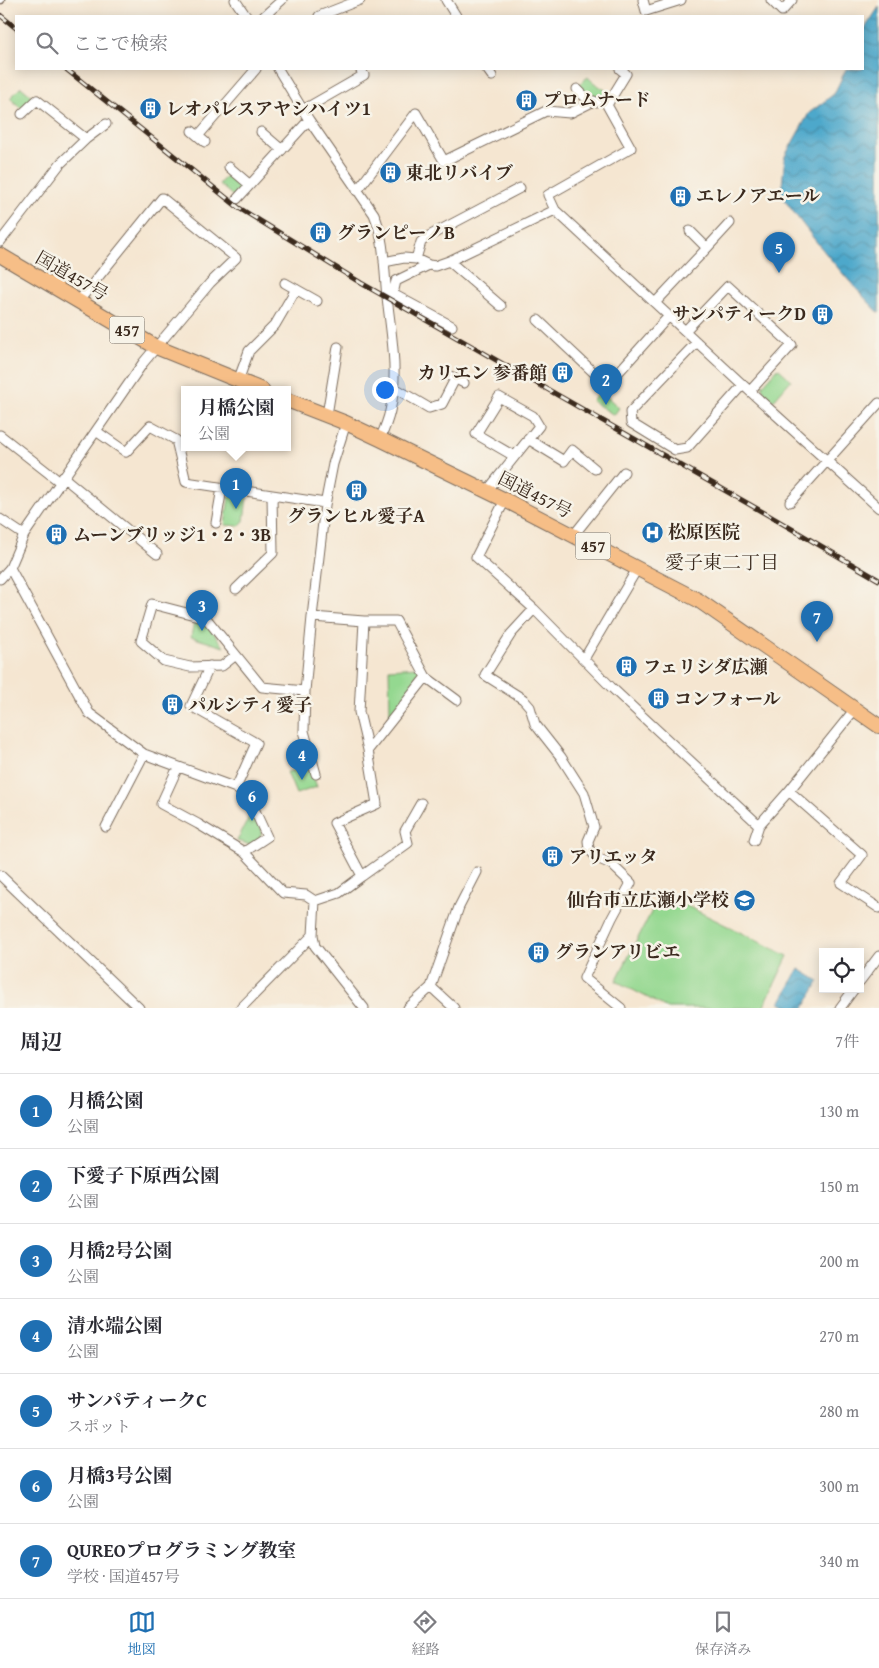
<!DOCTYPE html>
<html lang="ja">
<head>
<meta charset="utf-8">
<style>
  :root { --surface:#fff; --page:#f7f7f7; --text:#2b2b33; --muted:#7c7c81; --line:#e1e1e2; --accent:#1f6fb2 }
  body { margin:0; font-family:"Gentium Book Plus","Noto Serif JP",serif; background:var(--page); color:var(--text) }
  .controls { position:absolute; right:15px; bottom:15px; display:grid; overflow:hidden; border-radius:0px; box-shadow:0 2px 12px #0003 }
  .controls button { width:45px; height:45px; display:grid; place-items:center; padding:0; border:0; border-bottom:1px solid var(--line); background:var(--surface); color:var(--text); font:25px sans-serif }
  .you { position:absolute; left:384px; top:389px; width:18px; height:18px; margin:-12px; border:4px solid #fff; border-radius:50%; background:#1a73e8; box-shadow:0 0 0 8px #1a73e833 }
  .badge { display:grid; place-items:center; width:32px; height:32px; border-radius:50%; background:var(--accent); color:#fff; font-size:16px; font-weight:700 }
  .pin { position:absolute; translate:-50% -41px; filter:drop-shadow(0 1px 2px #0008) }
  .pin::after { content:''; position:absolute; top:26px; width:18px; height:15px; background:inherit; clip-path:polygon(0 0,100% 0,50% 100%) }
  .popup { position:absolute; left:181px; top:386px; width:110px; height:65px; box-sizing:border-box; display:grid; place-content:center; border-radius:0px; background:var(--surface); filter:drop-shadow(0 1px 4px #0005); font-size:16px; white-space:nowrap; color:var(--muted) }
  .popup b { font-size:19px; color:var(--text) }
  .popup::after { content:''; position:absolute; left:50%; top:100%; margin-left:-10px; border:10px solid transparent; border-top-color:var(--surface) }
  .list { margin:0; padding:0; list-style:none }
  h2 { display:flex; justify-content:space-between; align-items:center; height:65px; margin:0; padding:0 20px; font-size:21px }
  h2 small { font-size:16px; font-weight:400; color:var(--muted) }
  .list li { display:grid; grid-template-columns:32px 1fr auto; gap:15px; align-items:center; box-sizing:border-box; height:75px; padding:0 20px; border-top:1px solid var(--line) }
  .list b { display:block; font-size:19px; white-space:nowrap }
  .list p { margin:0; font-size:16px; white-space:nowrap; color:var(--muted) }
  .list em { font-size:16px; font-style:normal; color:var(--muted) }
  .icon { flex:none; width:28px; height:28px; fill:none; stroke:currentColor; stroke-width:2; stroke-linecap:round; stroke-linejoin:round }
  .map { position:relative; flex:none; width:879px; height:1008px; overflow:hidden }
  .search { position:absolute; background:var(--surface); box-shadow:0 2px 12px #0003; left:15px; right:15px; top:15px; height:55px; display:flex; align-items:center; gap:12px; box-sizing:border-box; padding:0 18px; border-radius:0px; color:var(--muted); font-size:19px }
  .sheet { height:590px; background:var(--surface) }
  nav { display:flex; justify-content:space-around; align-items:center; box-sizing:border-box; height:70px; border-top:1px solid var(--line); background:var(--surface); font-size:14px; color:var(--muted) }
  nav a { display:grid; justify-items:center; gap:2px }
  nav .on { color:var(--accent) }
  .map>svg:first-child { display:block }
  .green { fill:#94d890; stroke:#688157 }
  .water { fill:url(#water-waves); stroke:#446974 }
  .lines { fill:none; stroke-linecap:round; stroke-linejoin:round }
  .pedestrian-casing { stroke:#7c6c5d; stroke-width:9 }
  .minor-casing { stroke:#7c6c5d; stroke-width:11 }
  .trunk-casing { stroke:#7c6c5d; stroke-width:16 }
  .pedestrian { stroke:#fff; stroke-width:6 }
  .minor { stroke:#fff; stroke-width:9 }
  .trunk { stroke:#f6be87; stroke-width:14 }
  .rail-casing { stroke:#3b2a1e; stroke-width:5 }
  .rail { stroke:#f7f3e8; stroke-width:3; stroke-dasharray:9; stroke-linecap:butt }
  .labels { text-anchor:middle; stroke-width:5; stroke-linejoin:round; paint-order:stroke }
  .shield { fill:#f7f3e8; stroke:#73665b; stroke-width:1 }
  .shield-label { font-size:16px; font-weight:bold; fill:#3b2a1e }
  .poi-label { font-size:18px; font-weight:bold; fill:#3b2a1e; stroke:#f7f3e8; text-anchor:start }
  .street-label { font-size:18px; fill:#3b2a1e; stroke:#f7f3e8 }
  .neighbourhood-label { font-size:19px; fill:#3b2a1e; stroke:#f7f3e8 }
</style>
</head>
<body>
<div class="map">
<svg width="879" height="1008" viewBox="0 0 879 1008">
  <defs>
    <pattern id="water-waves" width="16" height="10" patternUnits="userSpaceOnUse" patternTransform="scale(1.25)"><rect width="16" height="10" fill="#4ea8cb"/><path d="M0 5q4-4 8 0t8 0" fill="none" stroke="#4289a4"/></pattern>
  </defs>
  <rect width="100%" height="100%" fill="#f7f3e8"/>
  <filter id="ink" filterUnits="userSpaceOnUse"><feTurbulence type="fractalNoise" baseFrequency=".02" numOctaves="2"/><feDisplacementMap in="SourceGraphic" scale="10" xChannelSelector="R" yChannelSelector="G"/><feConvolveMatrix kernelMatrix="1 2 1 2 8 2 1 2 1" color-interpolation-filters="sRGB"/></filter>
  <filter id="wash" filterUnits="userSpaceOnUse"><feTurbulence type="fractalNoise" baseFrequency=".0096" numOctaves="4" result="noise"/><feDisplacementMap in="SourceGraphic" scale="20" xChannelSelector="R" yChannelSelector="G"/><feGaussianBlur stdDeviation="1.12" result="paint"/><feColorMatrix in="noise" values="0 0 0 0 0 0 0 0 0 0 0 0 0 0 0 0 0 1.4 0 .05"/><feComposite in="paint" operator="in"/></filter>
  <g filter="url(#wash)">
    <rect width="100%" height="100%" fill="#f5e6d1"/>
    <path class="green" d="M588,77l5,5 15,10 -8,9 -14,-7 -8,-9z
      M21,87l13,11 -11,12 -13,-12z
      M230,172l10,8v8l-6,9 -15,-13z
      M778,368l13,12 -18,21 -9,-8 -2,-7z
      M601,391l18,17 -5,7 -22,-14z
      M229,497h18l-3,24 -5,5 -14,-1z
      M194,621l14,4 16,22 -33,-10z
      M417,667l6,9 -30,40 -3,-1 -1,-46z
      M310,767l7,20 -21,7 -9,-22z
      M252,811l10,19 -2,8 -9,7 -14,-4z
      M661,893l127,63 -25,52h-96l-51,-27z"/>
    <path class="water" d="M879,7v306c-36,-37 -68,-76 -98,-118l4,-39 24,-43 25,-19 12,-25h17v-38z
      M799,969l20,12 -15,27h-15l-9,-5z"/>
  </g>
  <g filter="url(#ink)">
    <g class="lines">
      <defs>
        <path id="pedestrian" d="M0,0h1"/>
        <path id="minor" d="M235,0l11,16
          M446,0l10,16
          M643,0l3,11 35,-11
          M771,0l11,11 10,-11
          M264,16l18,-16
          M319,16l41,-16
          M278,69l31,51 65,94c11,26 10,55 13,83 4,37 12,76 3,114 -2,9 -6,19 -10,28
          M487,69l5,7
          M577,89l10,10 10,3
          M303,110l61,-35 -4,-6
          M192,131l13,11
          M261,132l21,18
          M198,136l58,-67
          M86,139l20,-15
          M229,167l21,18
          M357,191l59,-78 28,48 102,-50 24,2 24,-12
          M237,199l72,-79
          M555,210l-7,-15 83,-47 -24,-43 19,-31 -6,-5
          M0,242l60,-78 26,-25 -49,-39 -15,14
          M707,248l23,-25
          M416,259l5,-17 6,-5 93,-49
          M449,261l52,45
          M384,262l20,-4 12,1 13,6 6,1 14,-5 106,-51 188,175 136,123
          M429,265l-33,16 -3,13 59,32
          M285,283l32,18
          M655,303l52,-55 -17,-17
          M538,320l69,65 62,-69
          M685,331l43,-45 64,59 -42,46
          M697,342l-67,70 1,11 44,27 12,-2 56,-63
          M448,375l16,8
          M238,381l11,-30 26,-26 21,-36
          M393,387l36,21 13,-4 13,-25
          M327,415l11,-68
          M346,423l-13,41 -8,41 -13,112 52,4 -5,91 9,38 9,54 -43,19 28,53 -23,17 -24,8 -2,34 2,11 49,62
          M96,431l30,21 24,-26 26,14 10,42 139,21
          M0,435l60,47
          M528,439l36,22 8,-11 23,19
          M63,477l94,77
          M487,491l52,-65 -6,-10 -34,-19 -23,37 38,22
          M505,500l-29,57 58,52 77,78 148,138
          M790,502l89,-99
          M0,519l24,16
          M216,523l6,-35
          M573,536l51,-64
          M10,568l79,145 55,41 92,34 20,-45 -65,-37 19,-40
          M0,579l10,-11 14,-33 119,-172 67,-80 26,-25 -74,-60 -84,104
          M236,589l37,-36 -1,-58
          M534,609l-23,25 -26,41 38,24 7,8 5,17 26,33 23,36 10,34 -6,14 1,8 8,9 14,6 20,19 -19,35 -28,60 37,30
          M312,617l-7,74 -1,40 12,43
          M364,621h32l30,56 -58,73
          M236,655l-14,11 -32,1 -26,-6 -23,-20 11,-37 54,14 56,69 43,4
          M584,659l53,-90
          M426,677l31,23
          M178,767l-17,37 37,20 46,28 23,-15 -17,-37 -14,-12
          M789,791l73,64 -21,28 38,25
          M106,827l38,-73
          M754,840l5,-15 30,-34 66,-82
          M244,852l39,41 23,2 9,6
          M0,875l139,133
          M362,876l46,-33 -3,-12 16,-28
          M860,981l19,-25
          M431,987l28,-80 18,-35
          M241,1008l72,-73
          M408,1008l23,-21 23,21
          M840,1008l14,-19"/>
        <path id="trunk" d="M0,255l156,92 106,43
          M287,400l59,23 34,16 125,61 193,100 181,126"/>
      </defs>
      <use href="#pedestrian" class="pedestrian-casing"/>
      <use href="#minor" class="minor-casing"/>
      <use href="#trunk" class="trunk-casing"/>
      <use href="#pedestrian" class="pedestrian"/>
      <use href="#minor" class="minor"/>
      <use href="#trunk" class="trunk"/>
      <defs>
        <path id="rail" d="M0,15l16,13
          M66,69l173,139 122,75 407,232 111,65"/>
      </defs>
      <use href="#rail" class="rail-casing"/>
      <use href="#rail" class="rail"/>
    </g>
  </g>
  <defs>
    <symbol id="building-disc" viewBox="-11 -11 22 22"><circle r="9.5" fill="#1f6fb2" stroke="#f7f3e8"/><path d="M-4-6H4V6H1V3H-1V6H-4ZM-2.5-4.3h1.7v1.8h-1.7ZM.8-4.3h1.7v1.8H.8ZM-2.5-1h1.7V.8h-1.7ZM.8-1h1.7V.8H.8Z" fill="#fff"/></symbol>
    <symbol id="hospital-disc" viewBox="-11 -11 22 22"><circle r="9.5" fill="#1f6fb2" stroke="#f7f3e8"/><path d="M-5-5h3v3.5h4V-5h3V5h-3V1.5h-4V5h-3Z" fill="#fff"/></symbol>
    <symbol id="school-disc" viewBox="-11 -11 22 22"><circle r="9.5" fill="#1f6fb2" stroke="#f7f3e8"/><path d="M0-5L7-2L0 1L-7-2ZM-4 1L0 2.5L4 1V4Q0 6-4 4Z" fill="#fff"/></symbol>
  </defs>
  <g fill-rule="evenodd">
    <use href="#building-disc" x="514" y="88" width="25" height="25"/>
    <use href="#building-disc" x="138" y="96" width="25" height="25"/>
    <use href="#building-disc" x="378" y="160" width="25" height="25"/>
    <use href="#building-disc" x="668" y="184" width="25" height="25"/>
    <use href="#building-disc" x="308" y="220" width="25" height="25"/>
    <use href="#building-disc" x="810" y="302" width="25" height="25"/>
    <use href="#building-disc" x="550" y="360" width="25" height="25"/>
    <use href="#building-disc" x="344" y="478" width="25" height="25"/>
    <use href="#hospital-disc" x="640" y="520" width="25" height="25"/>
    <use href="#building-disc" x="44" y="522" width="25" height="25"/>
    <use href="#building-disc" x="614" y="654" width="25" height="25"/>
    <use href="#building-disc" x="646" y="686" width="25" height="25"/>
    <use href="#building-disc" x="160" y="692" width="25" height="25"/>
    <use href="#building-disc" x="540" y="844" width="25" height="25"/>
    <use href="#school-disc" x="732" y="888" width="25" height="25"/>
    <use href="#building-disc" x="526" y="940" width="25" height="25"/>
  </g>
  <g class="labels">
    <g class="shield">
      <rect x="109.5" y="316.5" width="35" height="27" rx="4"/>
      <rect x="575.5" y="532.5" width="35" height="27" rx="4"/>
    </g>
    <g class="shield-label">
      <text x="127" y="336">457</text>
      <text x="593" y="552">457</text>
    </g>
    <g class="poi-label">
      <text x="543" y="106">プロムナード</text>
      <text x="166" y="115">レオパレスアヤシハイツ1</text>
      <text x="406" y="179">東北リバイブ</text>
      <text x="696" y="202">エレノアエール</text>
      <text x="337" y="239">グランピーノB</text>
      <text x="806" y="320" text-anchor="end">サンパティークD</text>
      <text x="547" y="379" text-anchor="end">カリエン 参番館</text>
      <text x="356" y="522" text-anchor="middle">グランヒル愛子A</text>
      <text x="668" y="538">松原医院</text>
      <text x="73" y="541">ムーンブリッジ1・2・3B</text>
      <text x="643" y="673">フェリシダ広瀬</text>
      <text x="674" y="705">コンフォール</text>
      <text x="188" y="711">パルシティ愛子</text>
      <text x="569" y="863">アリエッタ</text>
      <text x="729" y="906" text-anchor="end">仙台市立広瀬小学校</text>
      <text x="555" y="958">グランアリビエ</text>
    </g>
    <g class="street-label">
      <text transform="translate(72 276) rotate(30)" y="6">国道457号</text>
      <text transform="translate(535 495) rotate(27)" y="6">国道457号</text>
    </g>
    <g class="neighbourhood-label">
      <text x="722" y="569">愛子東二丁目</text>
    </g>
  </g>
</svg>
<div class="controls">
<button><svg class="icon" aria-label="locate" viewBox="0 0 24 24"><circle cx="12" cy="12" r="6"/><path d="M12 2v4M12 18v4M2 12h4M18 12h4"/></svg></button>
</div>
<div class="you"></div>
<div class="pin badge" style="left:236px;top:509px">1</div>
<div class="popup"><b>月橋公園</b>公園</div>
<div class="pin badge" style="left:606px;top:405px">2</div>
<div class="pin badge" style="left:202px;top:631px">3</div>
<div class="pin badge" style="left:302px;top:780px">4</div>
<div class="pin badge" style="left:779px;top:273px">5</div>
<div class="pin badge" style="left:252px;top:821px">6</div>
<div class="pin badge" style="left:817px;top:642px">7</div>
<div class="search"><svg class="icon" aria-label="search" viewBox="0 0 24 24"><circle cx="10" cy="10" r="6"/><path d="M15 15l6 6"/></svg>ここで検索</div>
</div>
<section class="sheet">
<h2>周辺<small>7件</small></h2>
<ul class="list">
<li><span class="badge">1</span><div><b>月橋公園</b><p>公園</p></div><em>130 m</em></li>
<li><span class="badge">2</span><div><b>下愛子下原西公園</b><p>公園</p></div><em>150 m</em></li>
<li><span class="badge">3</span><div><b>月橋2号公園</b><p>公園</p></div><em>200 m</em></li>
<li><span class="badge">4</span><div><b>清水端公園</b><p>公園</p></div><em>270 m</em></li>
<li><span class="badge">5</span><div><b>サンパティークC</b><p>スポット</p></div><em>280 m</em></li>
<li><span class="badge">6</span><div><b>月橋3号公園</b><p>公園</p></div><em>300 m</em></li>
<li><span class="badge">7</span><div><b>QUREOプログラミング教室</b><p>学校 · 国道457号</p></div><em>340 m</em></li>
</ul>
</section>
<nav>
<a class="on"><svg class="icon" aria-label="map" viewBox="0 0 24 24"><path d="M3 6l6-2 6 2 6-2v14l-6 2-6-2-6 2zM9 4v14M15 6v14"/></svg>地図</a>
<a><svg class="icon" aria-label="directions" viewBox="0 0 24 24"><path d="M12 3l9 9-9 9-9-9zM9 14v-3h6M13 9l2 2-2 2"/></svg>経路</a>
<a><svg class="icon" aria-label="saved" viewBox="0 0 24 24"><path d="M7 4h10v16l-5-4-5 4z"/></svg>保存済み</a>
</nav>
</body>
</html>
